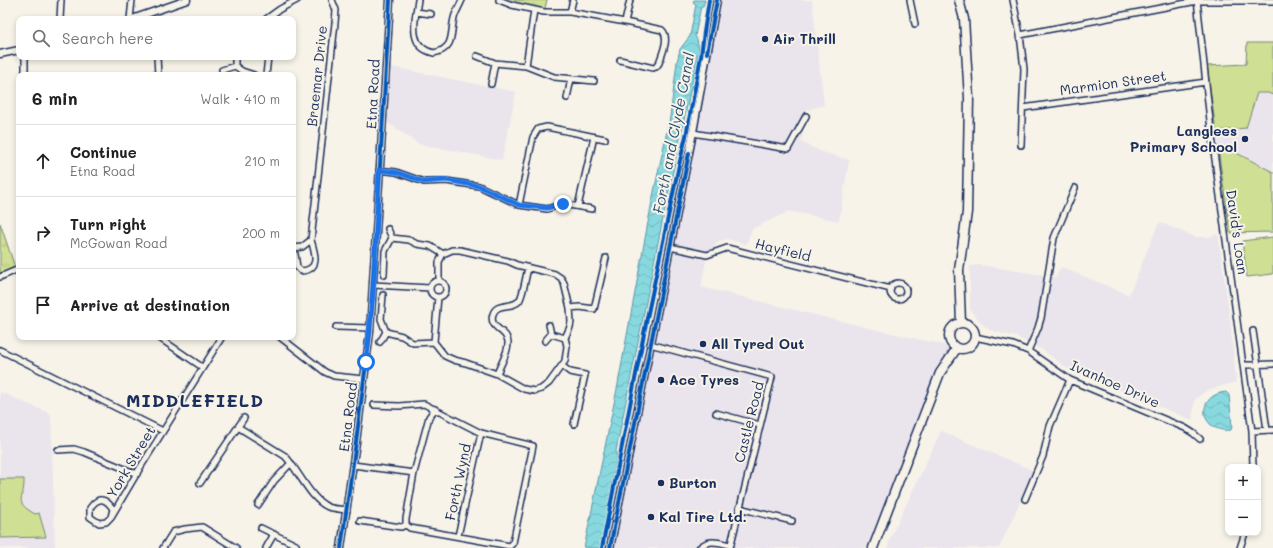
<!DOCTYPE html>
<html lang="en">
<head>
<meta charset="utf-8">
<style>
  :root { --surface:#fff; --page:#f2f2f2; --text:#202124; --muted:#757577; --line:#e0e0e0 }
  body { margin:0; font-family:Mali,sans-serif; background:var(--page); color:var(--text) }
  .controls { position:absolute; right:12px; bottom:12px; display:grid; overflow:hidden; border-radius:8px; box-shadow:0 2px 6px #0003 }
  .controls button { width:36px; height:36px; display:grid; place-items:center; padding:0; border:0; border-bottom:1px solid var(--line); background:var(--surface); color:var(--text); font:20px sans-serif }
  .stop { position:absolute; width:12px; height:12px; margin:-9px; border:3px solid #1a73e8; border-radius:50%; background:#fff }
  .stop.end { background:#1a73e8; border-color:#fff; box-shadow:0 1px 4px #0008 }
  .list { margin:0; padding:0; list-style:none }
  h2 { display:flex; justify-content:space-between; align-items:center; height:52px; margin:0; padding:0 16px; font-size:17px }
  h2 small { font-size:13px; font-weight:400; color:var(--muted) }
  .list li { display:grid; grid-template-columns:26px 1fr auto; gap:12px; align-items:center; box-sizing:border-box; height:72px; padding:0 16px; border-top:1px solid var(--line) }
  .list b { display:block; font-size:15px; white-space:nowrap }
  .list p { margin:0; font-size:13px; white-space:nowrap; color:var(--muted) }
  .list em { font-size:13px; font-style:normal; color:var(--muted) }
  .icon { flex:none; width:22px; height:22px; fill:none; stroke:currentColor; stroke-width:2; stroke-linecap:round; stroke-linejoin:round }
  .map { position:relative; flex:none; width:1273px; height:548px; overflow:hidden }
  .search { position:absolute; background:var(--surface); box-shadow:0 2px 6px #0003; left:16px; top:16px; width:280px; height:44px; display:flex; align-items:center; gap:10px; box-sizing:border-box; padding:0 14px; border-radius:8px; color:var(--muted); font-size:15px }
  .panel { position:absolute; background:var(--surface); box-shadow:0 2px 6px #0003; left:16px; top:72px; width:280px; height:268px; border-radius:8px }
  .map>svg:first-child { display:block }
  .built { fill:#eae4ec }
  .grass { fill:#cfdf93; stroke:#758778 }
  .park { fill:url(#park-tufts); stroke:#758778 }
  .water { fill:url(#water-waves); stroke:#5c95ab }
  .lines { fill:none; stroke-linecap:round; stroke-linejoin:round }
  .minor-casing { stroke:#1b2f5e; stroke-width:8 }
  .tertiary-casing { stroke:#1b2f5e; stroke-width:9 }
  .primary-casing { stroke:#1b2f5e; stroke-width:11 }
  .minor { stroke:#f7f3e8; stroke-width:5 }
  .tertiary { stroke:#f7f3e8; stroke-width:6 }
  .primary { stroke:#f7f3e8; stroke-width:8 }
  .cycleway-casing { stroke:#f7f3e8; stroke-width:6 }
  .cycleway { stroke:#0057b8; stroke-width:4 }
  .route { stroke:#1a73e8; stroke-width:5 }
  .poi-dot { fill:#1b2f5e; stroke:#f7f3e8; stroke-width:1.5 }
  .labels { text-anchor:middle; stroke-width:4; stroke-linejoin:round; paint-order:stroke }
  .poi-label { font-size:14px; font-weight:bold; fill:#1b2f5e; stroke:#f7f3e8; text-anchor:start }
  .street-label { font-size:14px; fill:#1b2f5e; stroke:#f7f3e8 }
  .water-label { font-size:15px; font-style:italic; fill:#315178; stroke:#f7f3e8 }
  .district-label { font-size:18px; font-weight:bold; letter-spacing:1px; fill:#1b2f5e; stroke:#f7f3e8 }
</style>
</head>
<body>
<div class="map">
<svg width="1273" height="548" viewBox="0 0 1273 548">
  <defs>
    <pattern id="park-tufts" width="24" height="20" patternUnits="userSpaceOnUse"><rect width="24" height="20" fill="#cfdf93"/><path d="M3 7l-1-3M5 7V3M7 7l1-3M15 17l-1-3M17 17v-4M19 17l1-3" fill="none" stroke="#b1c081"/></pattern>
    <pattern id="water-waves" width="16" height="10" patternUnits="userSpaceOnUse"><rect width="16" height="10" fill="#88d9df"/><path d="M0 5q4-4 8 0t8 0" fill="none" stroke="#75bbc2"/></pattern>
  </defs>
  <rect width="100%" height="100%" fill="#f7f3e8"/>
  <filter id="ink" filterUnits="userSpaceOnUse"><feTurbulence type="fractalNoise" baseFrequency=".025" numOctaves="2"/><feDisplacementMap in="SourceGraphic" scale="8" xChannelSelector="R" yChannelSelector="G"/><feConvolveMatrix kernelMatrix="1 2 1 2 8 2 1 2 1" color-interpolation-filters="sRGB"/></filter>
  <g filter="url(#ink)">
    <path class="built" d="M717,0h95l12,105 -17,5 -6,32 21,10 27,8 -10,61 -51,-10 -3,2 -33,16 -6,15 -19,-5 -8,2 -12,14 -6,32 176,43 80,18 -17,25 -67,175h-263z
      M1247,43h26v190h-43l-23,-167 39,-1z
      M386,66l130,26 -14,68 -83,-16 -37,-25z
      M1159,222l36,15h13l10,-3 12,86 6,62 -29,8 -12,9 -3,21 -126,-52 -23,-18 -24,-12 -29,-8 -9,-7 -11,-14v-43l10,-1 76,12 5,-10 68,28z
      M0,392l51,22 4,134h-55z
      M941,431l93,40 -35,77h-111l1,-7z"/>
    <path class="grass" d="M1247,43h26v52l-5,-2h-11l-11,35 -30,3 -9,-65 39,-2z
      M1225,147l48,25v60l-43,1 -12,-85z
      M1273,237v37l-26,3 -5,-36z
      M0,479h24c1,21 -12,22 11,35l4,-1 7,24 -46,1z"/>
    <path class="park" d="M499,0h48l-3,12z
      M0,223l16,47 -16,7z"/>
    <path class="water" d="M694,0h11l-2,6h-2l-6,30 2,3 2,11 -37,173 -46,228 1,5 -17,92h-16l33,-159 35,-188 18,-84 7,-55 3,-13 10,-13 6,-32 -3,-2z
      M1226,392l3,3 3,31 -1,4c-31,4 -37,-35 -5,-38z"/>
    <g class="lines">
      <defs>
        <path id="minor" d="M418,0c-3,20 -11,47 16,53 23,-5 15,-22 21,-38 2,-5 5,-10 7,-15
          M499,0l13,5 32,7h26l55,10
          M910,0l5,24
          M1013,0l7,35 4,34 -3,76
          M1197,0l14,130 41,301 1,36
          M416,12l15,2
          M570,12l3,-12
          M60,19l1,-19
          M130,19l2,-19
          M266,19l14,-10 17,-9
          M1020,35l177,-34h76
          M477,56l18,7 31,3 28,11 40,4
          M157,57l1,18
          M235,57v9l7,5 12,4
          M620,60l33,8 3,-1 3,-4c3,-9 11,-25 3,-33l-37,-8 5,-22
          M526,66l8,-56
          M222,70l13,-4
          M25,75v-18
          M266,75l2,-18
          M491,84l4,-21
          M567,98l4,-19
          M1023,108l183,-26
          M693,133l95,16 18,-33
          M379,170l17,2 28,10 22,-1 33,5 40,19 28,4 16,-5 29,5
          M519,205l14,-68 5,-8 9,-2 58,12
          M578,206l16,-69
          M388,229l4,9
          M670,247l37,8 20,-7 164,41
          M293,248l9,-1 9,-7 24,-217 1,-13 -4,-10
          M294,248l3,19 4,4c20,-1 14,-18 10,-31
          M384,275l1,-24 7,-13 17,2 8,4 13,2 13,8
          M0,277l19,-8
          M430 289a8 8 0 1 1 16 0a8 8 0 1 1-16 0Z
          M890 291a8 8 0 1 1 16 0a8 8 0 1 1-16 0Z
          M373,285l57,3
          M383,295l-2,24 5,13 16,4 11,7 21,-1
          M438,297l-4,45 11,14 9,4 12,3 31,11 27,15 10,2 7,-2 8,-6 16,-22 2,-15 -2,-8 5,-11 1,-5 -1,-14 -6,-25 -3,-5 -6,-4 -38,-9 -9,-4 -48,-11h-8l-9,4 -4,8v18
          M570,308l10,-1 14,2 12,-51
          M549,325l2,9
          M336,327l34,1
          M1253,331l14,99
          M158,337l44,30
          M280,337l45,35 9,4 30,3
          M975,337l38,8 15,6 42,29 115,48 8,5 7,6
          M545,341l6,-7 14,4
          M380,342l6,-10
          M650,344l122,33 -42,171
          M0,350l163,81
          M1028,351l10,-23 3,-10 13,-80 21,-50
          M1244,365l29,-1
          M562,366l8,6 15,3 -11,49
          M497,374c3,-9 12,-22 11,-32 0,-12 -20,-13 -15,-28 4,-12 19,-5 26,-13 4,-5 7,-26 9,-33
          M374,405l25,1 25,-2 57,29 52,13 -20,97 -3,3 -100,-18 -4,-3v-6l8,-46
          M716,413l44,12
          M238,427l47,29c14,15 25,43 43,51 6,2 13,2 19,3
          M1252,431l21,-1
          M58,450l16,-1 10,3 53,22
          M353,465l61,8 15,-56 6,-8
          M200,483l44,-65
          M1025,499l18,-43 7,-30 20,-46
          M258,505l16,-24 17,-18
          M739,508l53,13
          M111,517l2,-8c-8,-12 -15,-12 -23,-1v9l9,6 7,-1 5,-5 29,-49 82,-131
          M360,521l41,6 5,-2
          M261,528l35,17
          M458,536l23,-103
          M163,548l10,-16 12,-3 17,-2 34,21
          M266,548l8,-14
          M699,548c10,-9 18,-6 31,-3
          M1240,548l5,-15"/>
        <path id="tertiary" d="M132,19l55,-19
          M0,54l19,-4
          M341,548l15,-106 14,-110 20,-332
          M610,548l81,-405 26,-143"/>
        <path id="primary" d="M959,0l5,19 5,79 -2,114 -8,58 2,53
          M949 336a13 13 0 1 1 26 0a13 13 0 1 1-26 0Z
          M873,548l67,-175 17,-25"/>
      </defs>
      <use href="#minor" class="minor-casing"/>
      <use href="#tertiary" class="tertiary-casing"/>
      <use href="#primary" class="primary-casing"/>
      <use href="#minor" class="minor"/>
      <use href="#tertiary" class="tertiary"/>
      <use href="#primary" class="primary"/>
      <defs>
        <path id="cycleway" d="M707,53l10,-53
          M341,548l15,-106 14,-110 20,-332
          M602,548l46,-235 31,-148 7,-29 15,-80 3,-24 5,-32
          M610,548l79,-395"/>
      </defs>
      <use href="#cycleway" class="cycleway-casing"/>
      <use href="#cycleway" class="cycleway"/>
    </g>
  </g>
  <g class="lines" filter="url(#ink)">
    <path class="route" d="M366,362l8,-80 5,-112 17,2 28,10 22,-2 33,6 40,19 28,3 16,-4"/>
  </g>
  <g class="poi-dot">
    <circle cx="765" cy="39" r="4"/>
    <circle cx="1245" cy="139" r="4"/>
    <circle cx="703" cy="344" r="4"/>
    <circle cx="661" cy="380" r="4"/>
    <circle cx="661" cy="483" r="4"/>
    <circle cx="651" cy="517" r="4"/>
  </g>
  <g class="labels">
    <g class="poi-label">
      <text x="773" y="44">Air Thrill</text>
      <text x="1237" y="136" text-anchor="end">Langlees<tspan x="1237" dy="16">Primary School</tspan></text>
      <text x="711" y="349">All Tyred Out</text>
      <text x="669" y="385">Ace Tyres</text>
      <text x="669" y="488">Burton</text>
      <text x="659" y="522">Kal Tire Ltd.</text>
    </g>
    <g class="street-label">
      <text transform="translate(317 76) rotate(-84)" y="5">Braemar Drive</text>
      <text transform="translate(1113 83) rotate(-8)" y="5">Marmion Street</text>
      <text transform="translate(373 94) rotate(-87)" y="5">Etna Road</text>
      <text transform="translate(1237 232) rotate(82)" y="5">David's Loan</text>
      <text transform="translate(783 250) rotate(14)" y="5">Hayfield</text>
      <text transform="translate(1115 384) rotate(24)" y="5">Ivanhoe Drive</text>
      <text transform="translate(348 417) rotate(-83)" y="5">Etna Road</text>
      <text transform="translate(749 422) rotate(-76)" y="5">Castle Road</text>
      <text transform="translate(131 462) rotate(-59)" y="5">York Street</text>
      <text transform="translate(458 482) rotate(-78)" y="5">Forth Wynd</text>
    </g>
    <g class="water-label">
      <text transform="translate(674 133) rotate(-79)" y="5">Forth and Clyde Canal</text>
    </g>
    <g class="district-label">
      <text x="195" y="407">MIDDLEFIELD</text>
    </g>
  </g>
</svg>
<div class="controls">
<button>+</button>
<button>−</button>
</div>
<div class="stop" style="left:366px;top:362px"></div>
<div class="stop end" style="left:563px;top:204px"></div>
<div class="search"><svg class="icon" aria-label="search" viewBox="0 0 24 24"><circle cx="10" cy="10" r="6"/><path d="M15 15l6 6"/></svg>Search here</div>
<section class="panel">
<h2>6 min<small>Walk · 410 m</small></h2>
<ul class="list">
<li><svg class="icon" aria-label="ahead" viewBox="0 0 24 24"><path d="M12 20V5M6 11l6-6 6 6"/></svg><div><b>Continue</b><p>Etna Road</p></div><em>210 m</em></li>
<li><svg class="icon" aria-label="right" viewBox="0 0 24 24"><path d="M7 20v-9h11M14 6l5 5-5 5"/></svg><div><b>Turn right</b><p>McGowan Road</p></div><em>200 m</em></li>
<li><svg class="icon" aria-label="arrive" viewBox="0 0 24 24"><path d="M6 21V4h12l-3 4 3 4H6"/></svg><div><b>Arrive at destination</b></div></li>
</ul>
</section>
</div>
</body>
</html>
